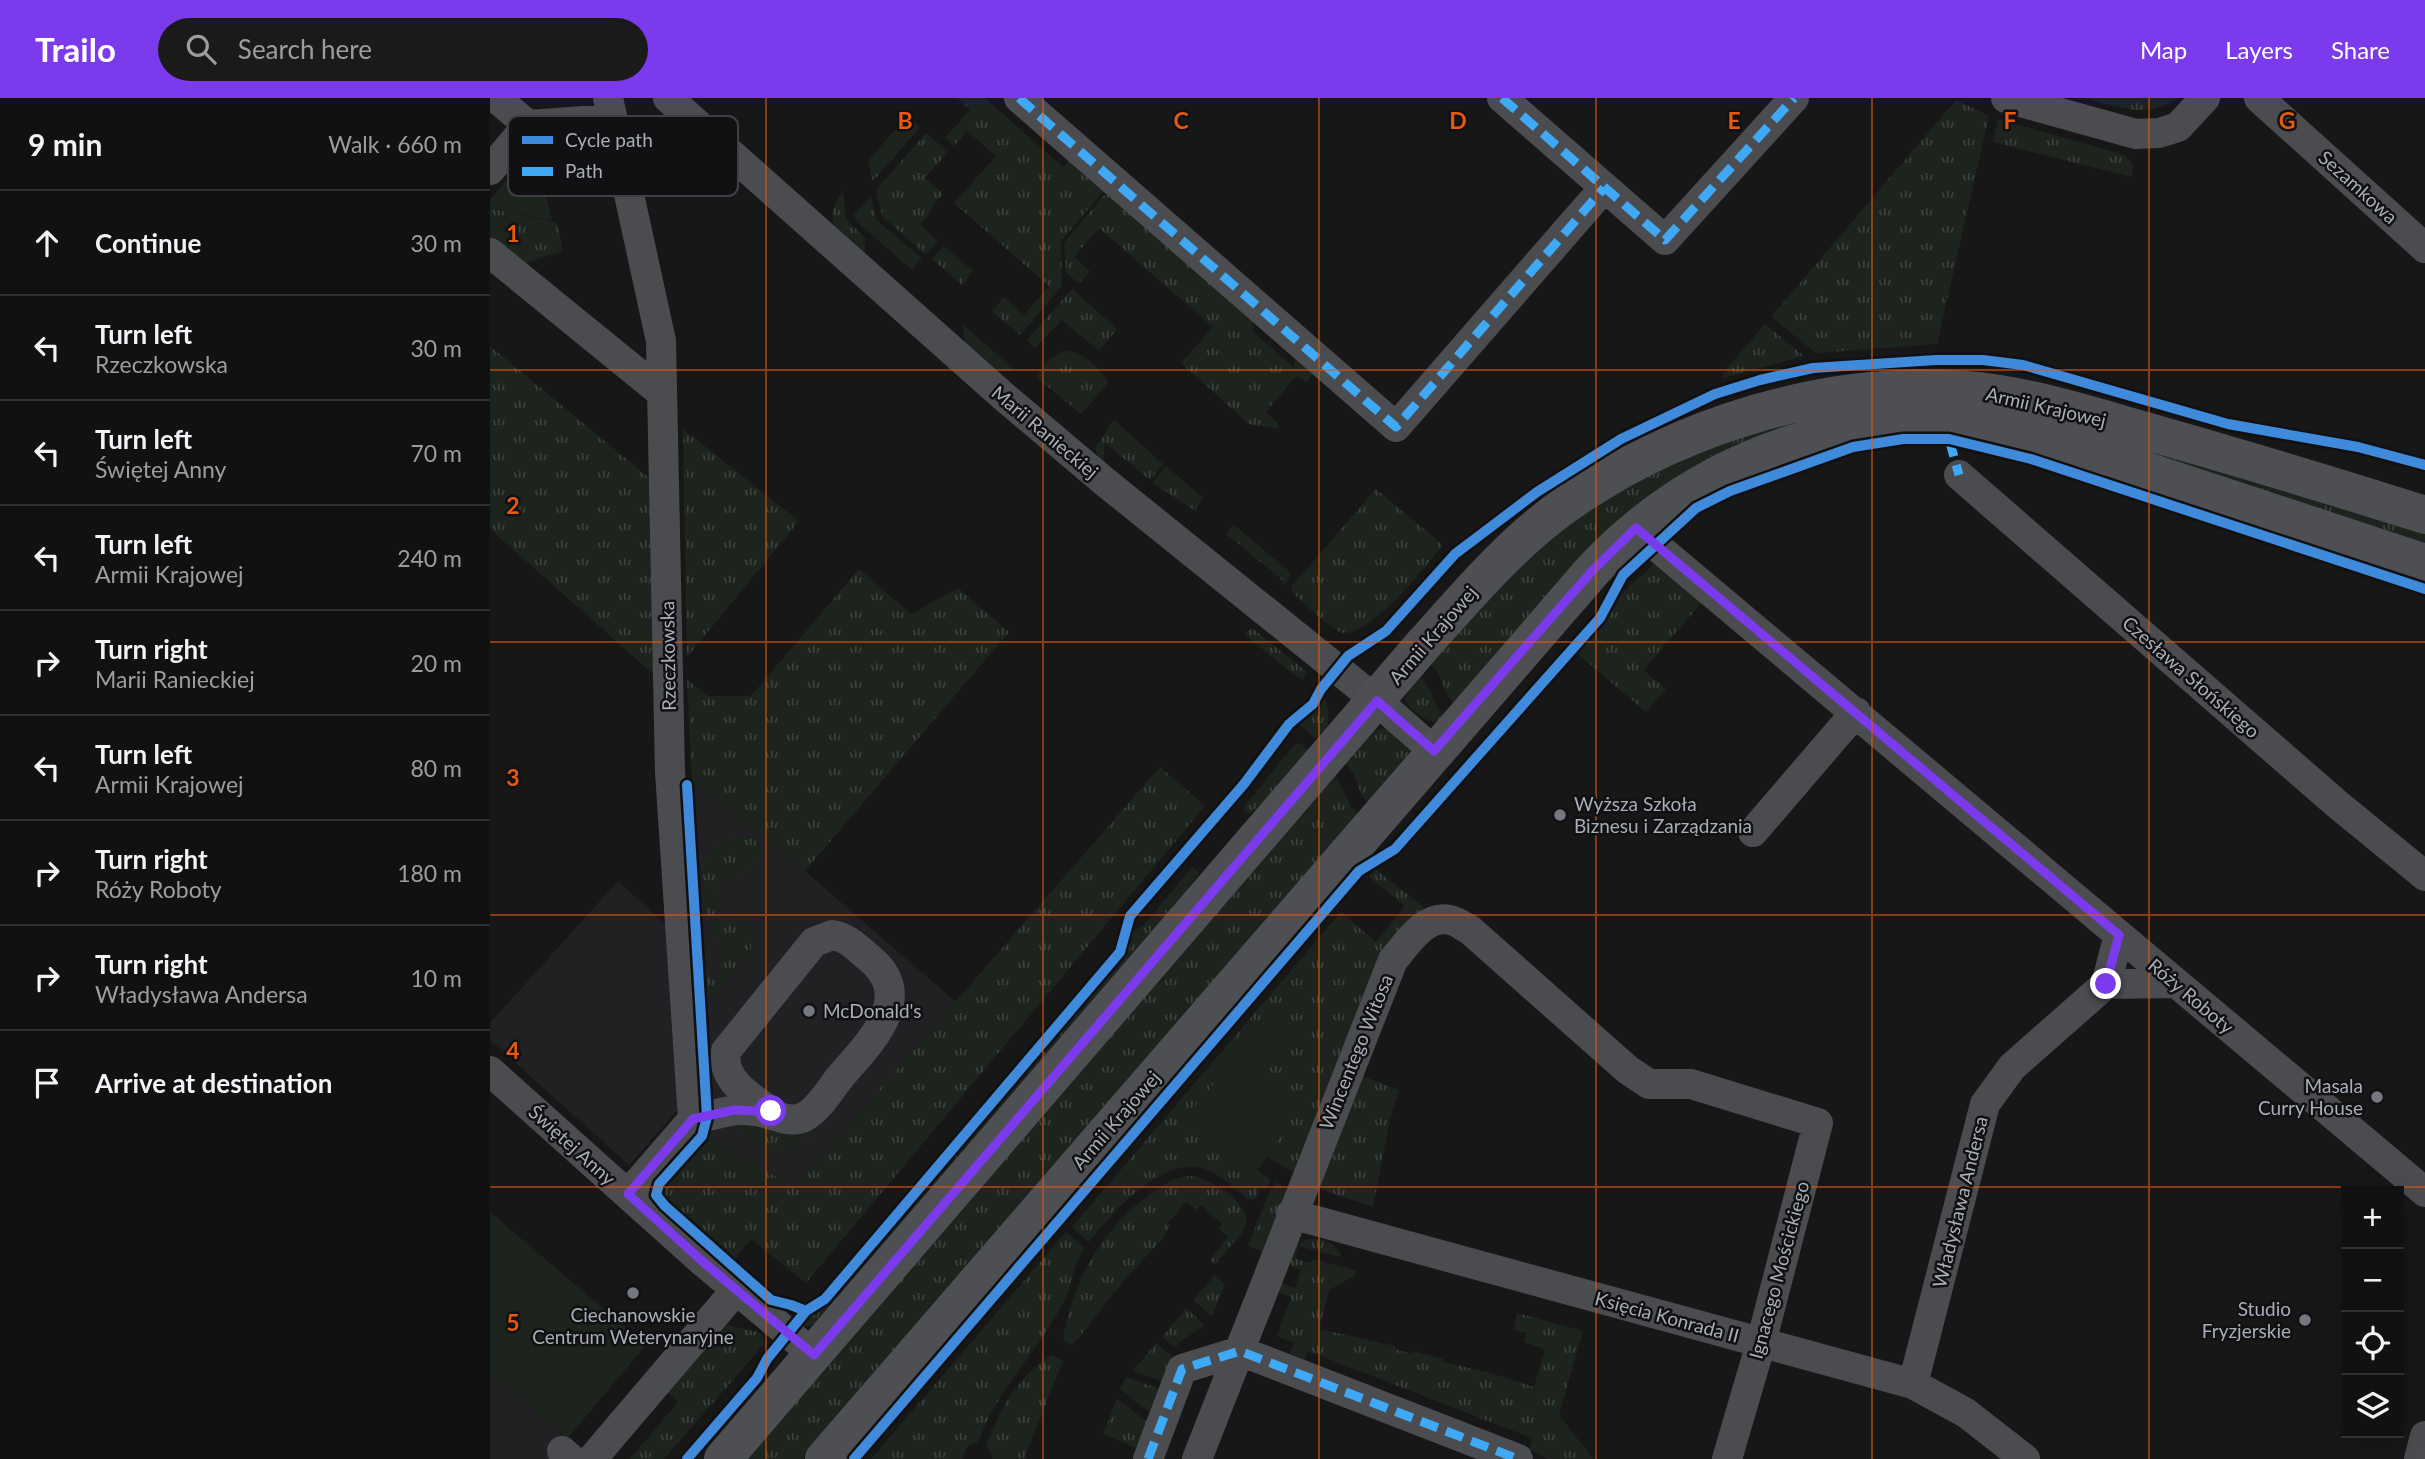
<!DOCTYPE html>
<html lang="en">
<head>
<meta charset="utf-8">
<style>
  :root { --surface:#111; --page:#1a1a1a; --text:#f1f3f6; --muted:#9c9d9f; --line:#303131; --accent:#7c3aed }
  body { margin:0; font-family:Lato,sans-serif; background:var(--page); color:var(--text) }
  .controls { position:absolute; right:21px; bottom:21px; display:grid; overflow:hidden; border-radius:0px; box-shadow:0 7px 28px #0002 }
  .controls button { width:63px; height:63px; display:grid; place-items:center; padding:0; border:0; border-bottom:2px solid var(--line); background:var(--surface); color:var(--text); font:35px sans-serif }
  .stop { position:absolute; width:21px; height:21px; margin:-16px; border:5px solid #7c3aed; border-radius:50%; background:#fff }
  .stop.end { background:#7c3aed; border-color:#fff; box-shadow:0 2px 7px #0008 }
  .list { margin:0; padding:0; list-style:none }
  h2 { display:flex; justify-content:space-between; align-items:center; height:91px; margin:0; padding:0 28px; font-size:30px }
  h2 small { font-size:23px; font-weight:400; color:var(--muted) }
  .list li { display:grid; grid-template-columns:46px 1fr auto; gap:21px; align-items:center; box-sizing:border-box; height:105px; padding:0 28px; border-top:2px solid var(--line) }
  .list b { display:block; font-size:26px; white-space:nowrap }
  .list p { margin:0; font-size:23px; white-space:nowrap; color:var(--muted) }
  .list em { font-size:23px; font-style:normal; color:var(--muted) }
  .icon { flex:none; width:38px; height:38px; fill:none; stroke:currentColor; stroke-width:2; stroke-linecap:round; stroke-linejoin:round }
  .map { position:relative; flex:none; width:1935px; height:1361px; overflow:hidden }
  header { display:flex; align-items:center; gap:42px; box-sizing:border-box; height:98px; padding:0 35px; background:var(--accent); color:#fff }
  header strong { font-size:33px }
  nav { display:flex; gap:38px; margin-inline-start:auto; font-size:24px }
  .search { width:490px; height:63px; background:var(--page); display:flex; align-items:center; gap:18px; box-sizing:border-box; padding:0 24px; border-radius:38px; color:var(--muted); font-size:26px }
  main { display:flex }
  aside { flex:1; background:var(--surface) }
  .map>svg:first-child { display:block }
  .built { fill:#212123 }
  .grass { fill:url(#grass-tufts) }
  .park { fill:#1d241e }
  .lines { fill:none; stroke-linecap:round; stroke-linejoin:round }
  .minor { stroke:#4b4c50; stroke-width:30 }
  .major { stroke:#4d4f52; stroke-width:38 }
  .quiet { stroke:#3fa9f5; stroke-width:9; stroke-dasharray:18 9; stroke-linecap:butt }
  .cycleway-casing { stroke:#111113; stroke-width:15 }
  .cycleway { stroke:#408adc; stroke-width:10 }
  .route { stroke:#7c3aed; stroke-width:9 }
  .grid { fill:none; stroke:#e8590c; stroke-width:2; stroke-opacity:0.55 }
  .poi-dot { fill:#757880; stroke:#111113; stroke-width:2.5 }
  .labels { text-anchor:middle; stroke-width:5; stroke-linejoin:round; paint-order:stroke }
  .street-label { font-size:19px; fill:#a8adb8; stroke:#111113 }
  .poi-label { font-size:19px; fill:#a8adb8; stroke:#111113; text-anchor:start }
  .key { fill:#111113; stroke:#3e4045; stroke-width:2 }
  .key-label { font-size:19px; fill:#a8adb8 }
  .grid-label { font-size:23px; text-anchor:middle; font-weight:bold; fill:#e8590c; stroke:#111113; stroke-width:5; stroke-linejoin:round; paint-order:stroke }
</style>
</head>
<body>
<header>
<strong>Trailo</strong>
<div class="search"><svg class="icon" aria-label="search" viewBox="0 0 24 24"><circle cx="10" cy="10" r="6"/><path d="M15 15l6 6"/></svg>Search here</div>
<nav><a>Map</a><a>Layers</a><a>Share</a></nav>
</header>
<main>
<aside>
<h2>9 min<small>Walk · 660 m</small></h2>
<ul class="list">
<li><svg class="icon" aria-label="ahead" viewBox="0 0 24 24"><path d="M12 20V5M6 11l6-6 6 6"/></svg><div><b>Continue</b></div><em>30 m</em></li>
<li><svg class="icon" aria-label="left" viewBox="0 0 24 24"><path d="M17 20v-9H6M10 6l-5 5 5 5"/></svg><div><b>Turn left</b><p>Rzeczkowska</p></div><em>30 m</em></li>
<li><svg class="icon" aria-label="left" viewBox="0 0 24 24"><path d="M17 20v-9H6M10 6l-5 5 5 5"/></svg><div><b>Turn left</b><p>Świętej Anny</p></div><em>70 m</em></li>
<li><svg class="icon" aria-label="left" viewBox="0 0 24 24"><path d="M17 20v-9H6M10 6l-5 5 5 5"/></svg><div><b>Turn left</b><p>Armii Krajowej</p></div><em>240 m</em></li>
<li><svg class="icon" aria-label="right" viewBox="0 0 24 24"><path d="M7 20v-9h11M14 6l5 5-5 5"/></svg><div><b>Turn right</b><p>Marii Ranieckiej</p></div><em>20 m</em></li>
<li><svg class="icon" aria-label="left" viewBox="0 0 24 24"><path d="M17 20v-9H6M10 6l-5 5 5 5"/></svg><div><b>Turn left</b><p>Armii Krajowej</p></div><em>80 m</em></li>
<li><svg class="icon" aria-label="right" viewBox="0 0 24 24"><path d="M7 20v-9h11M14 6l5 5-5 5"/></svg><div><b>Turn right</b><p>Róży Roboty</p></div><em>180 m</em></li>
<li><svg class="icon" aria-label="right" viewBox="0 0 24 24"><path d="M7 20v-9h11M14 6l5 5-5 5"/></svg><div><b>Turn right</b><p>Władysława Andersa</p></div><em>10 m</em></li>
<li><svg class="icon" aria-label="arrive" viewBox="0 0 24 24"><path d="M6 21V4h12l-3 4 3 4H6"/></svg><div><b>Arrive at destination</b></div></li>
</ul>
</aside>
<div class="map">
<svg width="1935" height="1361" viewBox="0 0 1935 1361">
  <defs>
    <pattern id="grass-tufts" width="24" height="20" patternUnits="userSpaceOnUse" patternTransform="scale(1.75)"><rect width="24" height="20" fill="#1d241e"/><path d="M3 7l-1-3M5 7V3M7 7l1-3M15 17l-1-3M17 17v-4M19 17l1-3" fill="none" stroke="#3b413d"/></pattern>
  </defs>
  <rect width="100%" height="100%" fill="#171717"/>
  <path class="built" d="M202,684l113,89 151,131 -162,185 -88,-50 7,-26z
    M128,783l52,47 12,177 -53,60 -139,-125v-17z
    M0,1282h8l69,59 -17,20h-60z"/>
  <path class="grass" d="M467,0h28l78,69 6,-7 36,29 -44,52 1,45 -42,49 -28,-24 12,-14 20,18 25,-29 -95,-83 42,-47 -29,-25 -13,15 -9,-8 25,-28z
    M1594,0h95c-35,22 -58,9 -95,0z
    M1466,2l33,16 -52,228 -121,9 -45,-36z
    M417,18l13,11 -47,54 -5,-20z
    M1508,21l127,36 9,11 -3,11 -138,-35z
    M436,35l22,19 -23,26 18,16 -13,15 1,2 -11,14 18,16 -12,14 -44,-39 -6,-26z
    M622,88l142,134 -2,11 42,36 3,-19 17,23 -6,10h-4l-8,-5 -30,36 11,10 2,7 -30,-5 -68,-61 32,-36 -114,-99 -25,29 16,14 -11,13 -13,-12 -2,-29z
    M353,93l3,28 19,19v16c-25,-19 -46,-31 -22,-63z
    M381,98l5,24 46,38 -10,12 -56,-49 -2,-6z
    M0,110l67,15 6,28 -43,14 -30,-24z
    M454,148l29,25 -11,14 -30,-26z
    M582,191l45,40 -18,22 -37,-31 -27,28 -8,-8z
    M1275,226l39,32 -82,22 2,-6z
    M473,227l51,44c-21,7 -34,-10 -49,-23z
    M0,248l163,135 8,200 -171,-152z
    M575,253c19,1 34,17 44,31l-28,32 -45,-37 14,-19z
    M1295,321l19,3 -63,23 -286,260c-13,-11 -10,-28 -24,-40l73,-84 61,-54 55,-39 74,-38z
    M624,322l49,44 -13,16 -46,-38v18h-5l-4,-12z
    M1573,323l362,107v20z
    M193,331l116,92 -112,136z
    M676,368l37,32 -8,13 -42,-28z
    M886,391l67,56c-17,20 -78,101 -105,86 -16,-9 -32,-27 -46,-39v-6z
    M744,427l56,47v6l-6,7 -4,-7 -54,-44z
    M1170,461l46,39 -63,72 23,19 -20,23 -70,-60 40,-54z
    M369,471l52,45 47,-26 51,44 -204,239 -113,-89 -5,-103 21,17h43z
    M762,530l55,44 -4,7 -10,-5 -49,-40z
    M930,579c13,10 13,28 24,39l-6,6c-14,-1 -27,-10 -33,-23l3,-7z
    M833,596c8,16 7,33 -1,49l-22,-18c5,-12 16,-19 23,-31z
    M893,630c11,3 24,13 27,24l-40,51c-13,-7 -12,-29 -24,-39l28,-33z
    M810,645l14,12 -17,18 -48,41 -5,-4v-3l50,-62z
    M670,669l45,39 -399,477 -55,-44 -16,20 -69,-60 -2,-4v-8l42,-50 88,50z
    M846,677l16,33 8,7 -557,644h-61z
    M243,738c13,1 27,2 32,15l-20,23c-8,0 -14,2 -19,8 -5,6 -7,13 -7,21 0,22 24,13 30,27 4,7 2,15 1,23l-42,49 -2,-22 15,-12 3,-11 -12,-25 -5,-19 -4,-17v-20l3,-19 8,-12z
    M702,769l7,5 -33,53 -347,397 -14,5 -6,-1 13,-14 19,-14 293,-347 5,-17 15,-9z
    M885,771l49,38 -31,35 -93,225 -8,4 -25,-14 33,-56 -109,11 65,57 15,11 -6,10 -5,-3 -3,10 -4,3 -5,-1c-16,-13 -35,-32 -56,-32 -38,-1 -81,47 -103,75l-17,-15 269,-315 35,30 29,-36 -36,-29z
    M870,977l39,15 -9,29 -17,88 -50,-17 -3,-6z
    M244,1023h38l43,8c-22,33 -65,26 -81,-8z
    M702,1078c22,6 47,19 55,43l-5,14 -27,31 -5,-4 18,-23 -9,-8 3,-5 -21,-19 -5,4 -10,-7 -18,21 2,3 -6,8 1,2 -39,42 -54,68 -9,-7c10,-58 38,-109 86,-144 15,-10 25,-19 43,-19z
    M786,1084l14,9 -25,62 -17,-7 21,-53z
    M576,1134l19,16c-12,15 -13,38 -22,55 -26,51 -66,85 -85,140 -10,0 -14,8 -15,16h-92z
    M822,1141c14,0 20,3 29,15l-1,3 -42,-11 -3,13 16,4 2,-4 44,12 -3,5 -25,14 -10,39 76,17v3l17,5 1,-3 30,8v3l48,11 43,14 11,-38 -21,-7 2,-9 -12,-3 3,-17 66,18 -24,84 34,44h-45l-19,-10 3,-11 -224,-87 -6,17 -4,-2 2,-8 -10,-4 4,-11 -17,-7 14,-39 -17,-6 4,-9 17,6 6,-18 -16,-6c5,-14 12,-22 27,-25z
    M725,1177l10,9 -13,32 -19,-16z
    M696,1210l19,17 -27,18 -2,5 -14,-11z
    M236,1227l32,7 5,6 1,6 -100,115h-34l48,-57 -16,-15z
    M666,1245l16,13 -10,25 -29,-10z
    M563,1257l10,6 -39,98h-32v-4l-6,-9c13,-34 33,-73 67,-91z
    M636,1279l33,12 -9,24 -30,-24z
    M627,1301l30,23 -11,26 -33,-14z"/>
  <path class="park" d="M16,82l38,6 8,35 -62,-13v-8z
    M785,915l23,20 -35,42 38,26 -41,67 -4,1 -66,-57z
    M0,1114l156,133 -79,94 -69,-59h-8z"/>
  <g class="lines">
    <path class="minor" d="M6,0l32,27 84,-6
      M118,0l53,243 9,431 23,347 -65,75
      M178,0l334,297 103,87 272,219 57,50
      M529,0l377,329 208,-239
      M1012,0l163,142 129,-142
      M1516,0l130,36 23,-1 19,-6 27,-29
      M1769,0l166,150
      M0,72l38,-45
      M0,155l172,140
      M1469,377l378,329 88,72
      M1146,431l789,663
      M1263,734l103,-120
      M342,837c15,2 24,12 36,22 50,40 2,85 -28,120 -10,13 -21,32 -36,40 -8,4 -16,3 -25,0 -23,-17 -59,-34 -53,-66l88,-109z
      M1616,886l70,-1
      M0,973l212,190 112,94
      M203,1021c34,-6 46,-15 82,-3
      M801,1116l622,170 53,29 59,46
      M1423,1286l72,-280 27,-37 94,-83 13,-49
      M72,1353l9,8
      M102,1361l144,-169
      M658,1361l34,-90 58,-18 278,108
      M707,1361l196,-499c14,-16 32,-46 57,-40 7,1 14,7 20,10l158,140 21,14h42l127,39 -57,220 -34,116
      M1929,1361l6,-23"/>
    <path class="major" d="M233,1361l699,-813c45,-50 90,-104 146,-143 111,-78 262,-124 398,-113 62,5 123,25 183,42 92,26 184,54 276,83
      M334,1361l769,-889c97,-103 235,-158 377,-147 28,3 56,10 83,17l372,123"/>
    <path class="quiet" d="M529,0l377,329 208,-239
      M1012,0l163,142 129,-142
      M1459,341l10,36
      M658,1361l34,-90 58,-18 278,108"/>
    <defs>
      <path id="cycleway" d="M197,687l20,332 -5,19 -43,48 -3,11 9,11 106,94 20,5 15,6
        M197,1361l70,-81 10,-19 39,-48 19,-12 295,-347 10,-36 114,-132 45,-60 24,-20 8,-15 27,-33 38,-25 69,-77 82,-62 84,-53 94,-45 45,-14 53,-12 123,-8h47l40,5 205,59 130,23 67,18
        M364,1361l505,-588 36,-22 205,-231 23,-43 73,-67 34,-17 123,-44 50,-8h46l82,20 394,130"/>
    </defs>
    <use href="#cycleway" class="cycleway-casing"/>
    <use href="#cycleway" class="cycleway"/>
  </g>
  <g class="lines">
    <path class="route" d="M281,1013l8,6 -19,-6 -26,-1 -41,9 -65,75 74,67 112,94 563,-654 57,50 159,-181 43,-42 483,407 -13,49"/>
  </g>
  <path class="grid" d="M276,0v1361M553,0v1361M829,0v1361M1106,0v1361M1382,0v1361M1659,0v1361M0,272h1935M0,544h1935M0,817h1935M0,1089h1935"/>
  <g class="poi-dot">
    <circle cx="1070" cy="717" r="7"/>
    <circle cx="319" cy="913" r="7"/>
    <circle cx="1887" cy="999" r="7"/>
    <circle cx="143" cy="1195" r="7"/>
    <circle cx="1815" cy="1222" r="7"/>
  </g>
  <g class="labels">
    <g class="street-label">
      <text transform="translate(1868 89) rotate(42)" y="7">Sezamkowa</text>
      <text transform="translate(1556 309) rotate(13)" y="7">Armii Krajowej</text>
      <text transform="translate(555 334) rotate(40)" y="7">Marii Ranieckiej</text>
      <text transform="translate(943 537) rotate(-49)" y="7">Armii Krajowej</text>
      <text transform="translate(178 558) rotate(-91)" y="7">Rzeczkowska</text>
      <text transform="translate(1701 579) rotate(41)" y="7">Czesława Słońskiego</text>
      <text transform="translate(1701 898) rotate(40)" y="7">Róży Roboty</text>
      <text transform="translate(866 954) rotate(-68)" y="7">Wincentego Witosa</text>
      <text transform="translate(626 1022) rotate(-49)" y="7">Armii Krajowej</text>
      <text transform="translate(82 1047) rotate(42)" y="7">Świętej Anny</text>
      <text transform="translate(1470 1104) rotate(-76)" y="7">Władysława Andersa</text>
      <text transform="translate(1289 1172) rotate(-75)" y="7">Ignacego Mościckiego</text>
      <text transform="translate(1177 1219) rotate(15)" y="7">Księcia Konrada II</text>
    </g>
    <g class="poi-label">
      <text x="1084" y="713">Wyższa Szkoła<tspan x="1084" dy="22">Biznesu i Zarządzania</tspan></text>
      <text x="333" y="920">McDonald's</text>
      <text x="1873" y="995" text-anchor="end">Masala<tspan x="1873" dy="22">Curry House</tspan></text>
      <text x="1801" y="1218" text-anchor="end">Studio<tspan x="1801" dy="22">Fryzjerskie</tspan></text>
      <text x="143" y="1224" text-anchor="middle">Ciechanowskie<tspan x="143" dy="22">Centrum Weterynaryjne</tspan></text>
    </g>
  </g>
  <rect x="18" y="18" width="230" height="80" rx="10" class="key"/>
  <rect x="32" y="38" width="31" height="8" fill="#408adc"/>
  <rect x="32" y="69" width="31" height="9" fill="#3fa9f5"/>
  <g class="key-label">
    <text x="75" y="49">Cycle path</text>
    <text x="75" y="80">Path</text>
  </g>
  <g class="grid-label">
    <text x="415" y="31">B</text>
    <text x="691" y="31">C</text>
    <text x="968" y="31">D</text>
    <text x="1244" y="31">E</text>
    <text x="1520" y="31">F</text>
    <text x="1797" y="31">G</text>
    <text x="23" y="144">1</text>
    <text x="23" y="416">2</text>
    <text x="23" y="688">3</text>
    <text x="23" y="961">4</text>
    <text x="23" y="1233">5</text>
  </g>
</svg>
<div class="controls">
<button>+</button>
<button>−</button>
<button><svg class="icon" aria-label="locate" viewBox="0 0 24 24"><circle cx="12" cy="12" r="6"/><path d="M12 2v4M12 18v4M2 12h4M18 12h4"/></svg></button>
<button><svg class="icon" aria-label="layers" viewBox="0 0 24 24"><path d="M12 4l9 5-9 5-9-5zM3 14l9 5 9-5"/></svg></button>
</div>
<div class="stop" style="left:281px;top:1013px"></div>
<div class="stop end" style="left:1616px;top:886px"></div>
</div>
</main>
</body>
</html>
